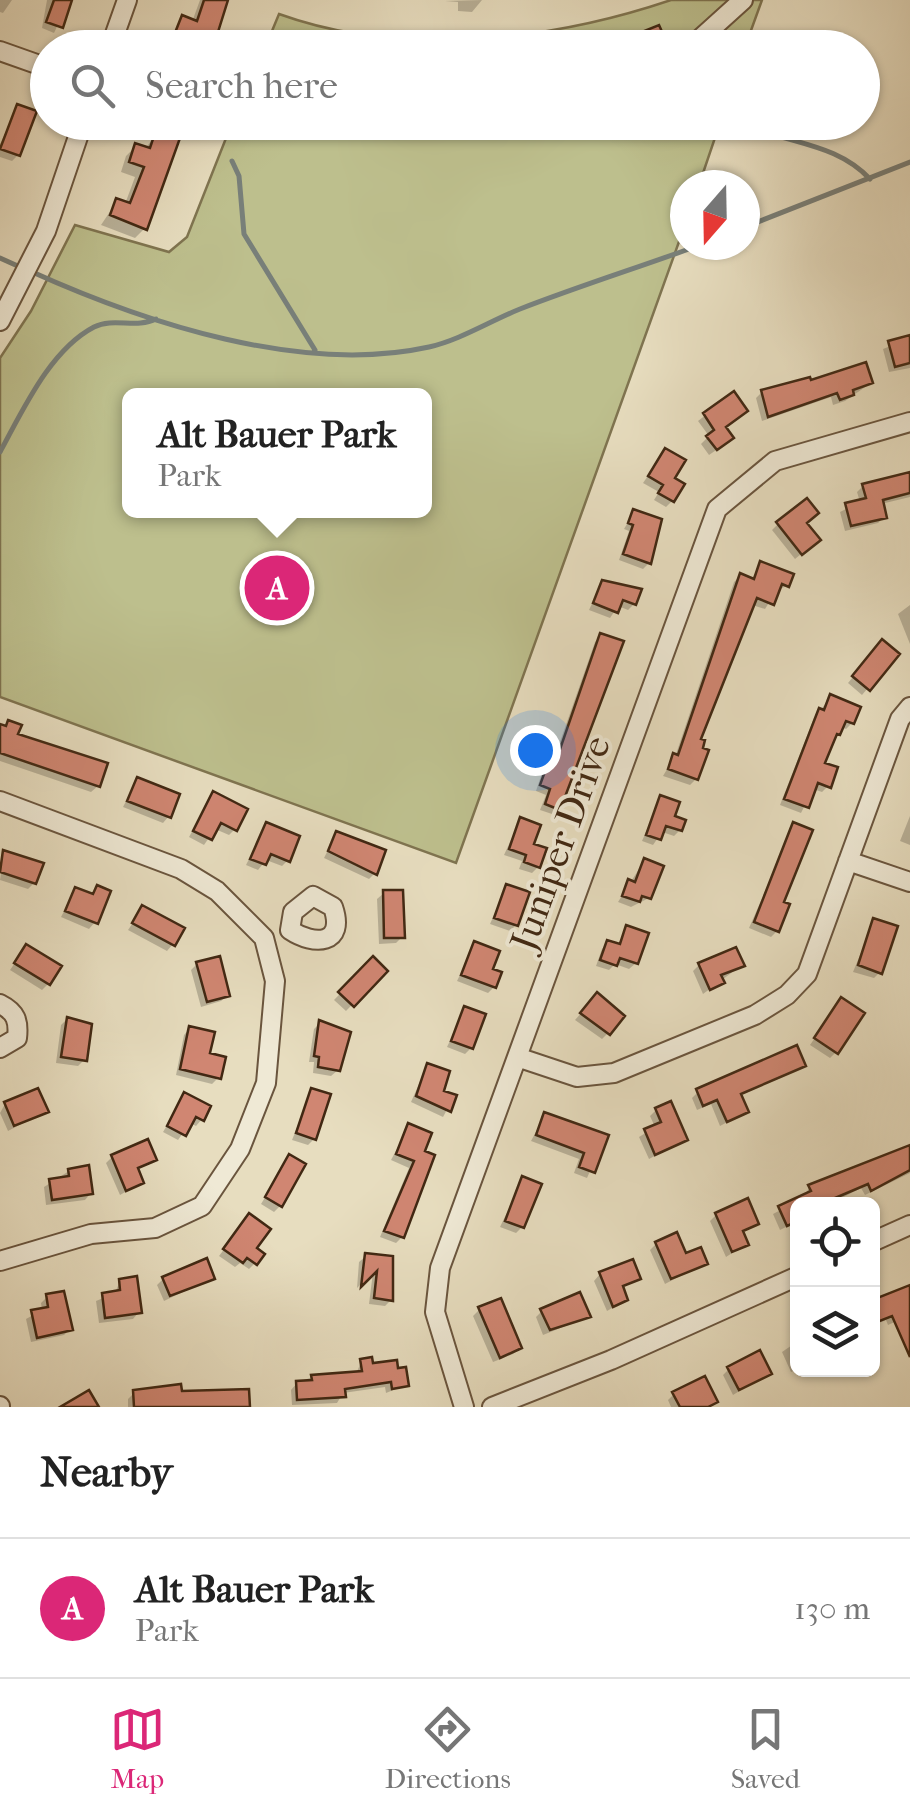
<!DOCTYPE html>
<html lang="en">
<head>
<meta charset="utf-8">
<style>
  :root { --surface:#fff; --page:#f6f6f6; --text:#222; --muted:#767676; --line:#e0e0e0; --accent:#db2777 }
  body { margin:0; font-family:"IM FELL French Canon",serif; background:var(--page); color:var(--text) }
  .controls { position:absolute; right:30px; bottom:30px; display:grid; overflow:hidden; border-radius:15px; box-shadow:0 2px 8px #0004 }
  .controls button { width:90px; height:90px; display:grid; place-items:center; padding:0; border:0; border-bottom:2px solid var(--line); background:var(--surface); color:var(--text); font:50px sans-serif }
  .compass { position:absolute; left:670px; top:170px; width:90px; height:90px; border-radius:50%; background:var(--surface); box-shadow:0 2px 8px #0004; rotate:200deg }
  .you { position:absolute; left:535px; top:750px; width:35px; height:35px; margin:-25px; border:8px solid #fff; border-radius:50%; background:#1a73e8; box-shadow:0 0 0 15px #1a73e833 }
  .badge { display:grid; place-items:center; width:65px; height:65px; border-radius:50%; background:var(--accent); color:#fff; font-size:32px; font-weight:700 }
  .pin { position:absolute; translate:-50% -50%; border:5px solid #fff; box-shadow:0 2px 10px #0006 }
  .popup { position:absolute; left:122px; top:388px; width:310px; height:130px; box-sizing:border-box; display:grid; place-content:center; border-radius:15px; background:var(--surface); filter:drop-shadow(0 2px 8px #0005); font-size:32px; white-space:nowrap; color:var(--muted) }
  .popup b { font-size:38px; color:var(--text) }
  .popup::after { content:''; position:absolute; left:50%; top:100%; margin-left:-20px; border:20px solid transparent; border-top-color:var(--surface) }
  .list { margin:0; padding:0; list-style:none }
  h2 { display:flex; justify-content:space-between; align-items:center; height:130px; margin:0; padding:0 40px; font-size:42px }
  h2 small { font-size:32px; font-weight:400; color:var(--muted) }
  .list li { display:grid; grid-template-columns:65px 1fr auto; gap:30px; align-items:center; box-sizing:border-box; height:140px; padding:0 40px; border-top:2px solid var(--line) }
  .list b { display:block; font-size:38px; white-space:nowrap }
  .list p { margin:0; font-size:32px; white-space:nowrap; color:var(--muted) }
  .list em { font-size:32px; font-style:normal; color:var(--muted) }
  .icon { flex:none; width:55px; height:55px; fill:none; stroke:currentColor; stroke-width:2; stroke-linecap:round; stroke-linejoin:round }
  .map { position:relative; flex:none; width:910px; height:1407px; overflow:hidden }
  .search { position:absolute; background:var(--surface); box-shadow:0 2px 8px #0004; left:30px; right:30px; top:30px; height:110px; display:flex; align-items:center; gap:25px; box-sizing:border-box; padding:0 35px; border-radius:55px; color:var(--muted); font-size:38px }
  .sheet { height:270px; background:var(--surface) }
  nav { display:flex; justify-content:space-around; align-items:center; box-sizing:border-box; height:140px; border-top:2px solid var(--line); background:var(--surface); font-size:28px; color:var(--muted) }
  nav a { display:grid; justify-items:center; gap:5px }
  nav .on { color:var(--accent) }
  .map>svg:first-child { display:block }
  .green { fill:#bdbf8d; stroke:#7f7450; stroke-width:2.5; fill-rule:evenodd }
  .shadow { fill:#0003 }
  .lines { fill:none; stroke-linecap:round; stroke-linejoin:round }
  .stream { stroke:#787f79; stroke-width:5 }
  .building { fill:#d08672; stroke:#412813; stroke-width:2.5 }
  .minor-casing { stroke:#6a553e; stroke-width:22 }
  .minor { stroke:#efe9d5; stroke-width:18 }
  .labels { text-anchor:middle; stroke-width:8; stroke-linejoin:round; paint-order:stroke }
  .street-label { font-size:38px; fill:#412813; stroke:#efe9d5 }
</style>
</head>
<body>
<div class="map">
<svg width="910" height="1407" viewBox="0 0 910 1407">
  <rect width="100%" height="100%" fill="#e7ddbf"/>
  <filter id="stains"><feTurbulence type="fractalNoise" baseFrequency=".002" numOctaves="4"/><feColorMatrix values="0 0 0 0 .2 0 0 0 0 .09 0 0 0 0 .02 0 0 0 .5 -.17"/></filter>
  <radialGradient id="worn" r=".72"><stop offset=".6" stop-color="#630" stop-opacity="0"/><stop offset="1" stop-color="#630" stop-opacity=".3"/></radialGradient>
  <path class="green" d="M671,0h91l-17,47 -480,1 14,-34c122,44 271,27 392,-14z
    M232,123h488l-21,62h-14v40l-229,638 -456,-166v-339l31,-47 44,-86 94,27 18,-15zM130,396h294v114h-294z"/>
  <path class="shadow" d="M0,0h12l-9,13 -3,-1z
    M47,0h23l-16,33 -12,-5z
    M200,0h26l-16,48h-45l17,-30 10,4z
    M482,0l-10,12 -14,-1v-9l-13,-1z
    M639,36l25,7 -5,5h-24l-2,-5z
    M18,107v48l-6,6 -12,-4v-13z
    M157,133l-12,95 -10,10 -34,-13 16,-24 8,3 10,-27 -14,-5 5,-16 10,-10 9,3z
    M910,338v30l-21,4 -6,-23z
    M871,383l-26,18 -12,4 -2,-8 -69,24 -6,-23 6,-6z
    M733,394l-10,34 2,16 -16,11 -8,-11 8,-8 -11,-15z
    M665,451l7,50 -6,6 -12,-7 5,-8 -16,-9z
    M910,474v23l-29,7 3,13 -6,6 -33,8 -5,-19 20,-10 -3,-10 6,-6z
    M634,512l15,51 -6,6 -24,-9 10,-29 -5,-2z
    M804,523l7,23 -16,13 -23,-29 6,-6z
    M761,564l26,22 -10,4 -12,19 -13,-4 -54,135 -2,39 -6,6 -27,-9 13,-22 58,-172 6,-6 11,4z
    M602,582l37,9 -5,13 -6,6 -10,-4 -8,12 -21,-8z
    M910,605v39l-12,-30z
    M601,636l-43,172 -6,6 -12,-4 6,-15 -10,-4 9,-27 9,-5 41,-117z
    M877,648l20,6 -35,41 -14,-12z
    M831,697l21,26 -6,6 -5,-2 -19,37 6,22 -6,6 -9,-3 -12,24 -21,-8 34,-87z
    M9,723l6,13 83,50 -7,6 -91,-31v-34z
    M137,780l32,36 -6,7 -40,-16z
    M213,794l22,35 -6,6 -14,-6 -11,16 -15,-8z
    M661,797l19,33 -6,6 -12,-4 -9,13 -11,-4z
    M910,816v29l-10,-4z
    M520,820l18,47 -6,6 -13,-4 3,-8 -18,-6z
    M266,825l22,35 -6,6 -16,-6 -8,10 -12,-5z
    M794,825l-17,106 -6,6 -22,-9z
    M336,834l39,39 -6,6 -45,-21z
    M4,852l30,31 -6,6 -28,-9z
    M644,861l5,37 -18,9 -13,-5z
    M507,886l9,39 -6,6 -20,-7z
    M97,888l-2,34 -6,7 -28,-12 14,-27 15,6z
    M384,893l18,44 -6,6 -17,1 -2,-45z
    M143,908l30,36 -6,7 -39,-21z
    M874,921l6,51 -6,6 -21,-6z
    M627,928l9,35 -7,6 -14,-5 -6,6 -13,-4 6,-17 6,-7 9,4z
    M475,944l15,26 4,17 -6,6 -31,-12z
    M26,947l22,37 -6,6 -32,-20z
    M373,960l12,11 -39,40 -12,-11z
    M197,964l31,31 -7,6 -20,6 -10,-37z
    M699,965h43l-39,29 -10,-23z
    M591,1002l17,31 -6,6 -27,-19z
    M836,1007v45l-6,6 -20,-13z
    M465,1009l6,39 -6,6 -18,-7z
    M67,1019l17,41 -6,6 -22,-3 5,-38z
    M320,1023l13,2 -5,5 10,40 -7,6 -18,-3 1,-11h-5l5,-33z
    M190,1028l28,50 -6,6 -36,-9 8,-40z
    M427,1066l14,26 13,5 -11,20 -32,-15z
    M803,1066l-64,30 7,16 -26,14 -9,-22 -14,6 -5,-12 6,-6z
    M312,1090l2,49 -6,6 -16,-5z
    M185,1095l17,24 -6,7 -6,-3 -12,17 -15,-8z
    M5,1104l41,7 -38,20 -8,-18z
    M656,1110l29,30 -36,19 -10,-22 16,-10 -5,-11z
    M545,1115l60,22 -18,41 -13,-5 5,-14 -48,-18z
    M409,1126l20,8 -27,103 -6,6 -16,-6 29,-69 -18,-8z
    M910,1146v27l-45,22 -4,-7 -31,16h-32v17l-18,9 -7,-16 32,-17 4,-10z
    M112,1157l42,2 -18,11 5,13 -21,12 -14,-32z
    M289,1158l-9,48 -6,6 -13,-8z
    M69,1171l22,22 -6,7 -39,5 -2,-18z
    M523,1179l-1,48 -6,6 -16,-6z
    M716,1215l40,9 -15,9 5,11 -20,13 -16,-36z
    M244,1223l10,26 1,14 -6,6 -9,-6 -5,4 -16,-11z
    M656,1244l29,13 20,6 -40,21 -15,-34z
    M366,1256l25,2v42l-6,6 -16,-2 4,-32 -16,16 2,-26z
    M600,1274l38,4 -17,11 5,11 -19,11 -13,-30z
    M212,1278l-48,23 -7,-16 6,-6z
    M120,1281l19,31 -6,7 -34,4 -3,-22 19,-8z
    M910,1286v29l-22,10 -2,-5 -14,6v-24z
    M47,1297l23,32 -6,6 -33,7 -5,-23 16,-9 -1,-7z
    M480,1309l40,39 -7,6 -20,8 -20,-46z
    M542,1311l46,6 -45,18 -7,-18z
    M798,1341v28l-7,3 -9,-20z
    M361,1362l45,23 -20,8 -1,-6 -42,6 -6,10 -45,2 -1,-15 6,-7 15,-6 44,-3z
    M729,1369l40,4 -36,22 -10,-20z
    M134,1393l45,1 69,13h-120v-8z
    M674,1394l28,13h-31l-3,-7z"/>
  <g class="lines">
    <path class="stream" d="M742,122c44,23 92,19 128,57
      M232,161l7,15 5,58 71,116
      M745,227l165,-65
      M0,258l20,9
      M30,271c115,52 272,104 399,76 31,-7 61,-26 91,-38 59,-23 120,-42 180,-64
      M0,452c23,-42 50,-102 94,-125 20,-10 42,2 62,-8"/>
  </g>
  <path class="building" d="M54,0h18l-9,28 -17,-6z
    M204,0h24l-15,48 -21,-7 -3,7 -18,-5 11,-28 15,6z
    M659,25l8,18 -24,5 -6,-14z
    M17,104l20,7 -17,45 -20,-7z
    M156,130l24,8 -33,92 -37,-15 6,-17 14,5 14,-36 -15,-5 6,-19 15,5z
    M910,335v28l-15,4 -7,-26z
    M866,362l7,21 -20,7 1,5 -14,5 -3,-7 -69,24 -7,-27 49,-13 1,3z
    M734,391l14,20 -22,16 8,11 -17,12 -11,-14 8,-6 -11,-17z
    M665,448l21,12 -11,18 10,6 -11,18 -16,-9 5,-8 -15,-9z
    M910,472v21l-27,7 4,18 -36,8 -6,-23 21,-5 -4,-14z
    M807,498l12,15 -12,10 14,17 -19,15 -26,-33z
    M633,509l29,10 -11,45 -28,-10 10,-29 -5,-2z
    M760,561l34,13 -5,13 -7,-3 -8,21 -17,-7 -56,141 4,1 -2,8 6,2 -11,30 -30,-11 5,-16 5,2 62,-182 14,6z
    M602,580l40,9 -6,16 -13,-5 -5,13 -25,-10z
    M600,633l24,8 -64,169 -15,-6 5,-15 -10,-4 11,-30 6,3z
    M882,639l18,15 -30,37 -18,-15z
    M830,694l31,13 -7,17 -8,-3 -6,14 -3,-1 -12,29 13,4 -7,21 -13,-5 -9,25 -25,-9 35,-91 5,2z
    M8,720l14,5 -4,9 90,29 -8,24 -100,-34v-29l6,2z
    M137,777l43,17 -9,24 -44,-17z
    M213,791l35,18 -11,22 -16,-8 -9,17 -19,-9z
    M660,795l20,7 -5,14 11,4 -4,11 -16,-5 -5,14 -15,-5z
    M520,817l21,8 -7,19 13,4 -7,20 -16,-6 2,-7 -17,-6z
    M266,822l34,14 -10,26 -19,-8 -5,11 -16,-6z
    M793,822l20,8 -29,72 6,2 -11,28 -25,-10z
    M336,831l50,19 -9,25 -49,-24z
    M3,850l41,13 -8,21 -36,-12z
    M644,858l20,8 -13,33 -9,-3 -2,6 -18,-6 6,-17 7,3z
    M506,884l24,8 -12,34 -24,-8z
    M97,885l14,6 -13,33 -33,-13 10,-24 18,7z
    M383,890h20l2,48h-21z
    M142,905l43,23 -10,18 -43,-23z
    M873,918l25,8 -16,48 -24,-9z
    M626,925l23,8 -11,31 -18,-6 -3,8 -17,-6 7,-20 13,4z
    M474,941l26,10 -7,18 9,3 -6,16 -35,-13z
    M26,944l36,22 -12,19 -36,-22z
    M736,947l9,19 -24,9 4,8 -15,7 -12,-27z
    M220,956l10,40 -23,6 -11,-40z
    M373,956l15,15 -34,36 -16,-15z
    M597,992l28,24 -15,19 -30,-22z
    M841,997l24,16 -27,41 -24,-16z
    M464,1006l22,8 -13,35 -22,-8z
    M67,1017l25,7 -5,37 -26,-4z
    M319,1020l32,12 -11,39 -22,-4 1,-10 -5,-1z
    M189,1026l26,6 -5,21 16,4 -5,22 -41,-10z
    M797,1045l9,21 -65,28 8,18 -22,10 -10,-22 -14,6 -7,-17z
    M427,1063l23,8 -6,20 13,4 -6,17 -35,-16z
    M38,1088l11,24 -35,14 -10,-24z
    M311,1088l20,6 -15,46 -20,-7z
    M184,1092l27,14 -7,15 -8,-4 -10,19 -19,-10z
    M671,1101l17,39 -33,15 -11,-26 17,-7 -6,-14z
    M544,1112l65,23 -14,38 -16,-6 5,-14 -48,-18z
    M408,1123l24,10 -7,18 10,4 -31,83 -20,-7 30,-70 -18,-7z
    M148,1139l9,21 -19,8 6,15 -18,8 -15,-36z
    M910,1145v25l-39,21 -3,-7 -40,17 1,3h-31v17l-11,5 -9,-20 33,-15 -3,-6z
    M289,1154l17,10 -24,43 -17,-10z
    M89,1165l4,29 -41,6 -3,-21 20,-3 -1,-7z
    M522,1176l20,8 -18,44 -19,-7z
    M748,1198l11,26 -16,7 6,14 -17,7 -17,-39z
    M249,1213l22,16 -14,19 8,6 -8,11 -10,-7 -4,5 -20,-14z
    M677,1232l9,21 15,-6 7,17 -37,15 -16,-37z
    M365,1253l28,3v45l-19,-3 3,-27 -16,16z
    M207,1258l8,21 -45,17 -8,-19z
    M633,1259l8,20 -18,7 5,14 -15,7 -14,-35z
    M137,1276l5,37 -37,5 -3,-25 18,-3 -1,-11z
    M910,1285v72l-18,-41 -20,8v-24z
    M64,1291l9,39 -36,8 -6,-28 17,-3 -2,-13z
    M580,1292l11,25 -41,13 -10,-21z
    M501,1298l21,50 -22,10 -22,-51z
    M760,1350l12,24 -33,16 -12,-23z
    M372,1357l1,6 24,-3 1,8 8,-1 3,19 -17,3 -1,-7 -46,7 1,8 -49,3 -1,-19 16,-1 -1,-5 51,-4 -2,-12z
    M705,1376l13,26 -10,5h-28l-8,-15z
    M181,1384l1,7 67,-2 1,18h-116l-1,-17z
    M89,1390l10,17h-39z"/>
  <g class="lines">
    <defs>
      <path id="minor" d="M110,48l17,-48
        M690,48l53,-48
        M0,51l48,17
        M0,321l46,-90 37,-109
        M0,801l181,68 36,22 47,47 11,43 -9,102 -26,66 -38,57 -47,22 -64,6 -91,27
        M848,861l62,21
        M313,896l20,11c13,38 -19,39 -43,23l3,-18z
        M0,1004c16,8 19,17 17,34l-17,10
        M517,1057l60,20 37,-4 141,-58 32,-20 20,-21 93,-255 10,-12
        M872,1242l38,-17
        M0,1406v1
        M464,1407l-29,-95 5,-44 277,-759 58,-48 135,-39
        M492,1407l119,-47 187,-84"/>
    </defs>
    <use href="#minor" class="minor-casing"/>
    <use href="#minor" class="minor"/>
  </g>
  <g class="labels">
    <g class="street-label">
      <text transform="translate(560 843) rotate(-70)" y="13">Juniper Drive</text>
    </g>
  </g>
  <rect width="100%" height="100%" filter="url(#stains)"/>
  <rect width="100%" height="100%" fill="url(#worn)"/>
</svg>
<div class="controls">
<button><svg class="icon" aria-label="locate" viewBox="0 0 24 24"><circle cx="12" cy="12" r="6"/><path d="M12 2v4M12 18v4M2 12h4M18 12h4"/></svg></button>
<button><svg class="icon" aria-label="layers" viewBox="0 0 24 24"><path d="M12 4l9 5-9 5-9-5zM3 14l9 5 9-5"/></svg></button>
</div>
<svg class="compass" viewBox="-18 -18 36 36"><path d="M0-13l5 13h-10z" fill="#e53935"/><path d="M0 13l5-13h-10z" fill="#767676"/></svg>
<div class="you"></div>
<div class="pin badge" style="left:277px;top:588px">A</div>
<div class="popup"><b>Alt Bauer Park</b>Park</div>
<div class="search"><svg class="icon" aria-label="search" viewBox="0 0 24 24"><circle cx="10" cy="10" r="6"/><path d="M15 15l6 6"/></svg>Search here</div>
</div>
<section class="sheet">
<h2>Nearby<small></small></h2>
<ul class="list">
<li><span class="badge">A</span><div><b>Alt Bauer Park</b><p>Park</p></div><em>130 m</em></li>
</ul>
</section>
<nav>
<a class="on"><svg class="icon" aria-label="map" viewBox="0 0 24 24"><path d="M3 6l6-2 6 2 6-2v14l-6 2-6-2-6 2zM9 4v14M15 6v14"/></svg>Map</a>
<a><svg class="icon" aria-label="directions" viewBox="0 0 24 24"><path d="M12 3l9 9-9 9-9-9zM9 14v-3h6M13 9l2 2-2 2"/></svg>Directions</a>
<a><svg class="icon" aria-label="saved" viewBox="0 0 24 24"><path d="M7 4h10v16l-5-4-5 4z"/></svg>Saved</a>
</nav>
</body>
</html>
